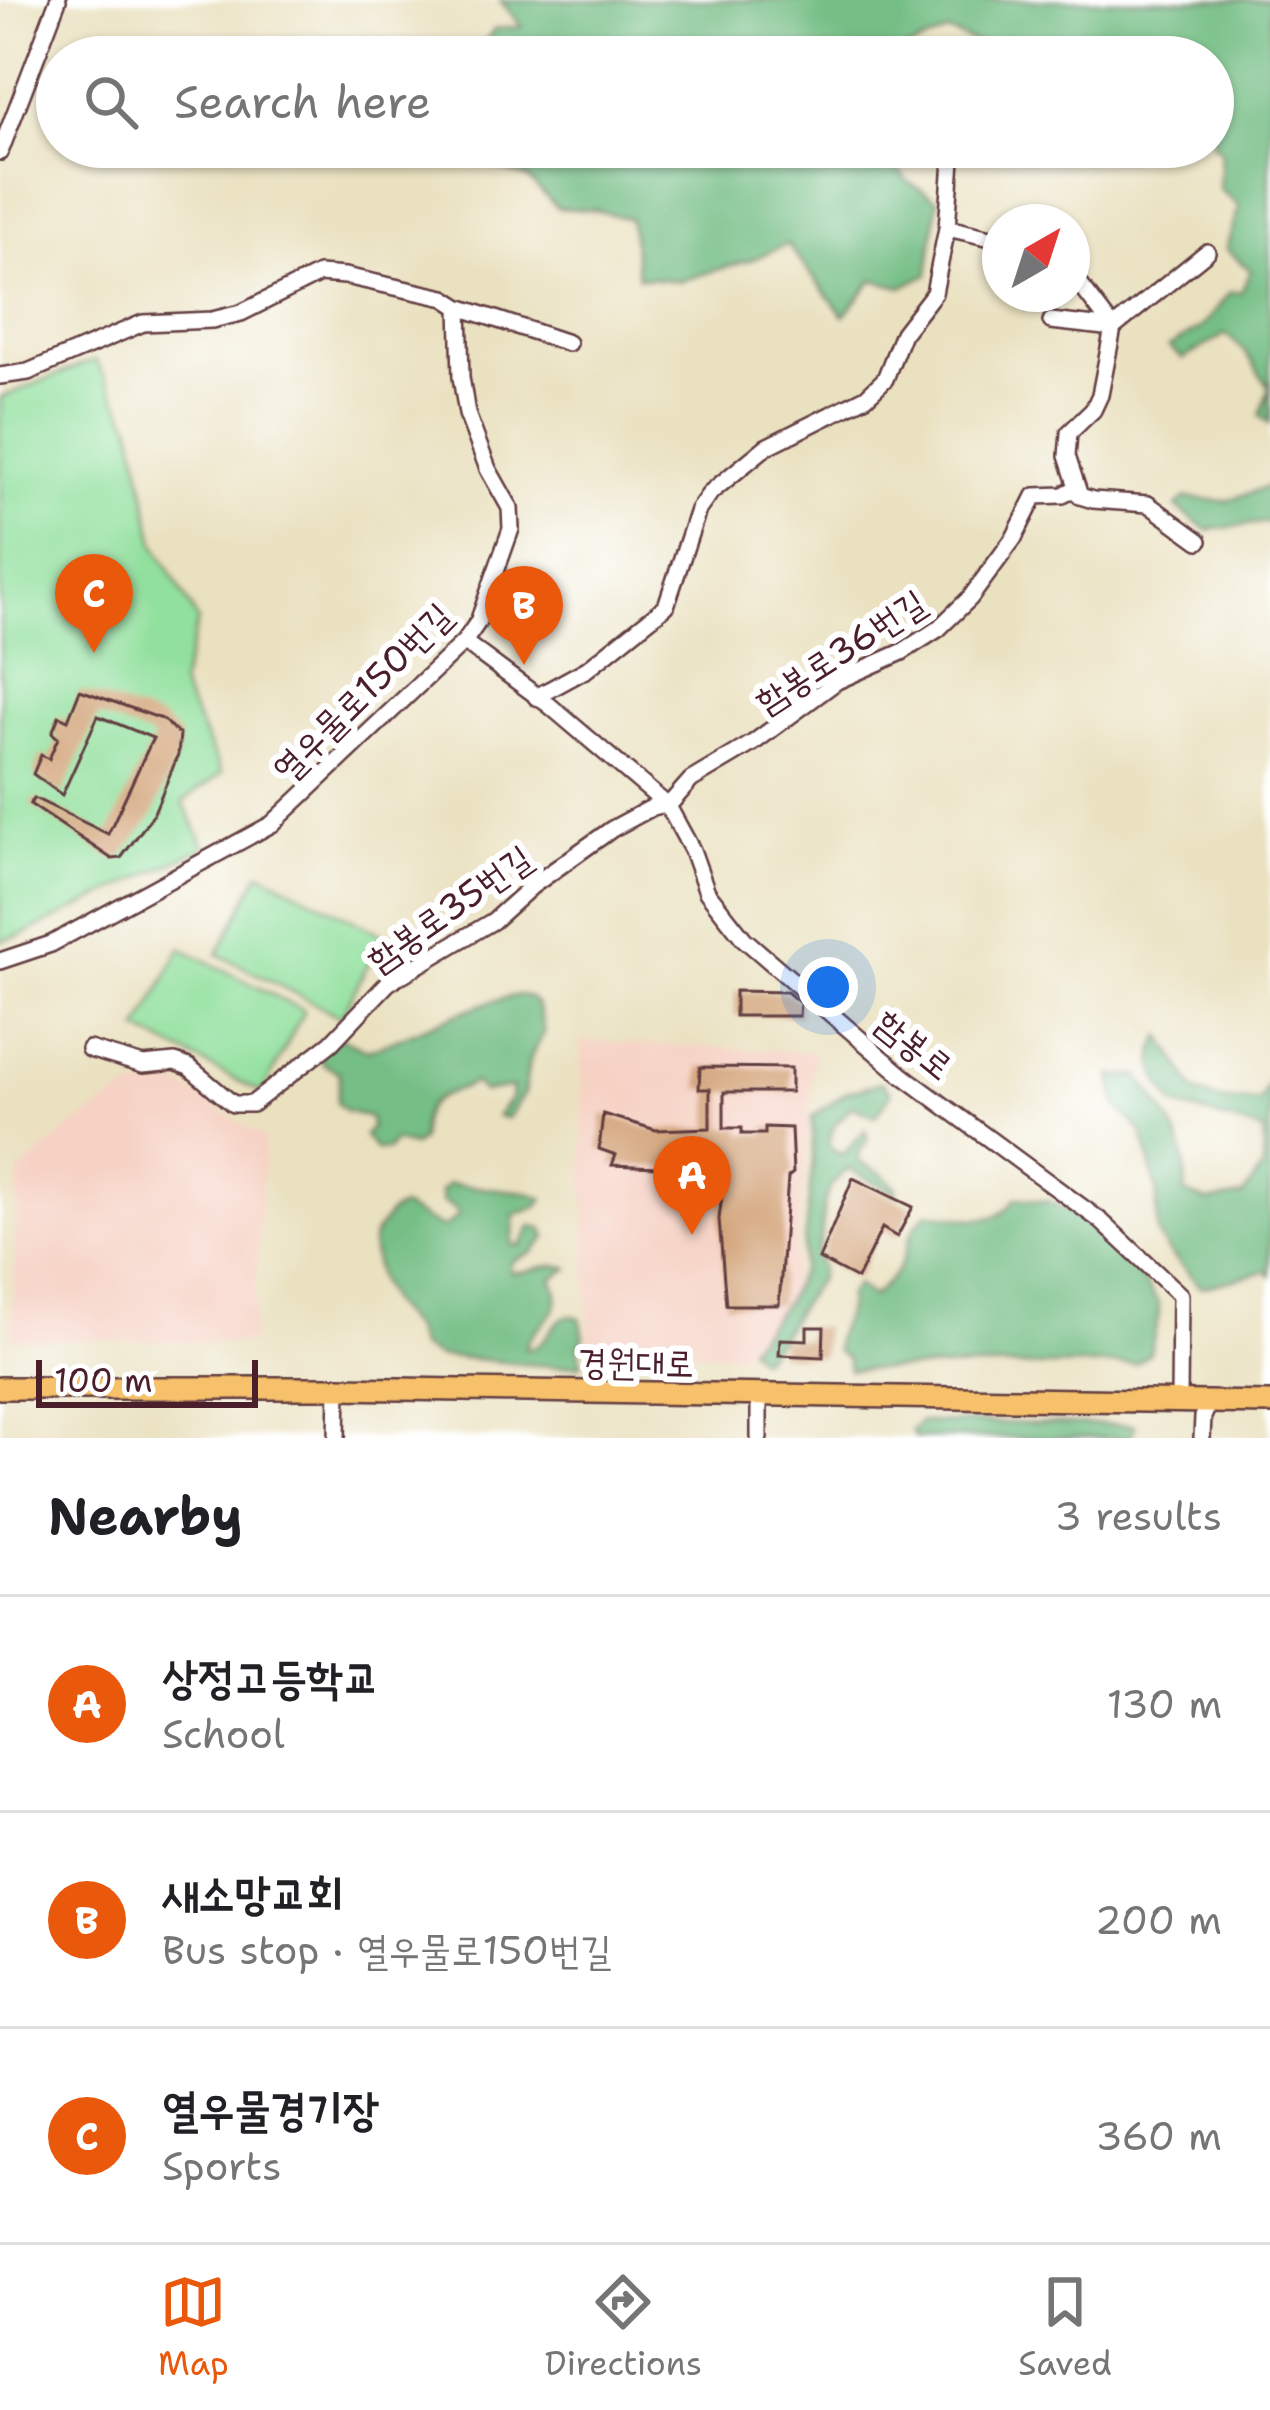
<!DOCTYPE html>
<html lang="en">
<head>
<meta charset="utf-8">
<style>
  :root { --surface:#fff; --page:#f2f2f2; --text:#202124; --muted:#757577; --line:#e0e0e0; --accent:#ea580c }
  body { margin:0; font-family:"Shantell Sans","Poor Story",sans-serif; background:var(--page); color:var(--text) }
  .compass { position:absolute; left:982px; top:204px; width:108px; height:108px; border-radius:50%; background:var(--surface); box-shadow:0 3px 9px #0004; rotate:39deg }
  .scale { position:absolute; left:36px; bottom:30px; width:222px; box-sizing:border-box; padding-left:12px; border:6px solid #4a1f2b; border-top:0; font-size:33px; line-height:42px; white-space:nowrap; color:#4a1f2b; -webkit-text-stroke:9px #fff; paint-order:stroke }
  .you { position:absolute; left:828px; top:987px; width:42px; height:42px; margin:-30px; border:9px solid #fff; border-radius:50%; background:#1a73e8; box-shadow:0 0 0 18px #1a73e833 }
  .badge { display:grid; place-items:center; width:78px; height:78px; border-radius:50%; background:var(--accent); color:#fff; font-size:39px; font-weight:700 }
  .pin { position:absolute; translate:-50% -99px; filter:drop-shadow(0 3px 6px #0008) }
  .pin::after { content:''; position:absolute; top:63px; width:42px; height:36px; background:inherit; clip-path:polygon(0 0,100% 0,50% 100%) }
  .list { margin:0; padding:0; list-style:none }
  h2 { display:flex; justify-content:space-between; align-items:center; height:156px; margin:0; padding:0 48px; font-size:51px }
  h2 small { font-size:39px; font-weight:400; color:var(--muted) }
  .list li { display:grid; grid-template-columns:78px 1fr auto; gap:36px; align-items:center; box-sizing:border-box; height:216px; padding:0 48px; border-top:3px solid var(--line) }
  .list b { display:block; font-size:45px; white-space:nowrap }
  .list p { margin:0; font-size:39px; white-space:nowrap; color:var(--muted) }
  .list em { font-size:39px; font-style:normal; color:var(--muted) }
  .icon { flex:none; width:66px; height:66px; fill:none; stroke:currentColor; stroke-width:2; stroke-linecap:round; stroke-linejoin:round }
  .map { position:relative; flex:none; width:1270px; height:1438px; overflow:hidden }
  .search { position:absolute; background:var(--surface); box-shadow:0 3px 9px #0004; left:36px; right:36px; top:36px; height:132px; display:flex; align-items:center; gap:30px; box-sizing:border-box; padding:0 42px; border-radius:66px; color:var(--muted); font-size:45px }
  .sheet { height:804px; background:var(--surface) }
  nav { display:flex; justify-content:space-around; align-items:center; box-sizing:border-box; height:168px; border-top:3px solid var(--line); background:var(--surface); font-size:33px; color:var(--muted) }
  nav a { display:grid; justify-items:center; gap:6px }
  nav .on { color:var(--accent) }
  .map>svg:first-child { display:block }
  .built { fill:#f6d2c4 }
  .green { fill:#92e09e; stroke:#6e8064; stroke-width:3 }
  .forest { fill:#75be85; stroke:#606e58; stroke-width:3 }
  .building { fill:#d1a075 }
  .lines { fill:none; stroke-linecap:round; stroke-linejoin:round }
  .minor-casing { stroke:#623c41; stroke-width:20 }
  .major-casing { stroke:#623c41; stroke-width:26 }
  .minor { stroke:#fff; stroke-width:15 }
  .major { stroke:#f6c16b; stroke-width:21 }
  .labels { text-anchor:middle; stroke-width:12; stroke-linejoin:round; paint-order:stroke }
  .street-label { font-size:36px; fill:#4a1f2b; stroke:#fff }
</style>
</head>
<body>
<div class="map">
<svg width="1270" height="1438" viewBox="0 0 1270 1438">
  <rect width="100%" height="100%" fill="#fff"/>
  <filter id="ink" filterUnits="userSpaceOnUse"><feTurbulence type="fractalNoise" baseFrequency=".00833" numOctaves="2"/><feDisplacementMap in="SourceGraphic" scale="24" xChannelSelector="R" yChannelSelector="G"/><feConvolveMatrix kernelMatrix="1 2 1 2 8 2 1 2 1" color-interpolation-filters="sRGB"/></filter>
  <filter id="wash" filterUnits="userSpaceOnUse"><feTurbulence type="fractalNoise" baseFrequency=".004" numOctaves="4" result="noise"/><feDisplacementMap in="SourceGraphic" scale="48" xChannelSelector="R" yChannelSelector="G"/><feGaussianBlur stdDeviation="2.7" result="paint"/><feColorMatrix in="noise" values="0 0 0 0 0 0 0 0 0 0 0 0 0 0 0 0 0 1.4 0 .05"/><feComposite in="paint" operator="in"/></filter>
  <g filter="url(#wash)">
    <rect width="100%" height="100%" fill="#eae1c0"/>
    <path class="built" d="M580,1041l234,11 -9,121 -15,123 -49,57 -152,-2z
      M172,1080l93,59 -13,204 -241,-4 7,-167 50,-43 56,-37z"/>
    <path class="green" d="M95,360l37,66 23,118 43,77 -18,64 42,88 -39,29 22,45 -181,87 -24,7v-543z
      M260,872l123,63 -42,82 -123,-63z
      M181,948l123,63 -42,82 -123,-63z"/>
    <path class="forest" d="M500,0h770v424l-10,-8 9,-28 -23,-35 -20,-19 -43,25 -14,-12 33,-20 28,-35h11l10,-22 -25,-21 13,-43 -20,-17 2,-38 -8,-7v-87h-45l-6,-15 -24,3 -5,12h-91l-17,-15 -37,6 -40,-16 -58,25h-418l23,-28 27,-2z
      M466,147h414l27,34 31,19 -10,74 -26,13 -29,-7 -29,36 -57,-72 -34,15 -73,22 -42,-4 -8,-58 -35,-9 -37,-2 -31,-30 -63,-22z
      M1270,486v36l-63,8 -31,-23 10,-9 40,3z
      M520,995c20,2 20,20 24,38l-15,27 -5,33 -16,25 -11,-2 14,-18 1,-11 -29,5 -9,-9c-33,16 -55,12 -53,57l-8,6 -19,-5 -6,8 -12,1 -12,-14 7,-9 -1,-9 -24,-7 -9,-8 3,-30 -17,-9 -3,-12 18,-15 29,13c52,-17 100,-46 153,-55z
      M1162,1036l34,56 27,9h37l10,-21v196l-4,-5 -65,16 -34,-37 -10,-17v-42l-14,-57 -27,-29 -4,-29h27c28,40 51,66 46,117l22,9 36,-6 20,-29 1,-36 -90,-26c-15,-23 -30,-43 -12,-69z
      M882,1082l9,11 -15,23 -24,-10 -18,20 -5,16 4,9 11,3 21,-24 3,9 -9,14v9l24,12 13,13 -1,6 -46,-24c-39,26 -18,57 -34,85l6,14 -2,11c-17,18 -44,73 -60,80l-11,-12 37,-44 16,-32 12,-110 -1,-44 34,-25z
      M448,1184l78,8 18,7 -7,8 -22,8 -3,30 9,1 11,-20 10,2 5,9 -15,16 -21,9 -1,10c20,3 38,-12 59,-4l-17,11c19,39 -18,39 -27,70 27,0 26,-42 55,-31l4,18 -5,10 2,19c-47,4 -95,-8 -143,-8l-19,-10 -7,-19 -22,-24 -12,-25 -6,-35 3,-11 15,-20 11,-6 42,21 16,-12 -5,-8 -12,-6 -1,-11z
      M1016,1198l30,3 30,12 35,22 14,18 33,50 1,11 -9,39 -14,11 -287,6 -2,-11 -11,-8c-3,-20 14,-35 12,-56l8,-10 16,12c9,-9 22,-19 28,-31 9,-20 8,-36 27,-53 32,2 69,19 89,-15z
      M920,1422l214,3 -3,13h-216l-4,-8z"/>
    <g id="blocks">
      <path class="building" d="M80,690l82,29 18,16 -2,20 -25,60 -32,43 -9,1 -82,-55 4,-6 74,36 45,-96 -55,-22 -36,79 -29,-21 8,-19 8,4 9,-21 -6,-5 7,-17 9,4z
        M735,991l52,1 13,11 -1,13h-64z
        M700,1067l91,1v24h-67v36h18v6h23v-7l26,1 2,45 -5,4 -9,128h-53l-7,-86 6,-49 -113,-5 4,-10 -17,-6 4,-35 53,16 54,-2v-39h-11z
        M853,1178l60,29 -16,30 -15,-9 -25,51 -38,-20z
        M807,1327h17l-1,30 -44,-2 1,-16 27,1z"/>
    </g>
  </g>
  <g filter="url(#ink)">
    <use href="#blocks" fill-opacity="0" stroke="#623c41" stroke-width="3"/>
    <g class="lines">
      <defs>
        <path id="minor" d="M0,152l58,-152
          M947,228l53,12
          M1072,274l41,54
          M1051,321l62,7
          M0,376l28,-4 115,-49 69,-3 29,-7 78,-39 26,2 100,22 14,9 109,36
          M1199,541l-51,-37 -55,-4 -13,-4 -13,-40 2,-23 24,-23 7,-15 13,-67 94,-76
          M464,642l85,63 119,101 24,44 15,42 37,47 158,136 199,146 79,74 -1,107
          M536,697l51,-28 79,-63 32,-96 13,-18 55,-45 100,-50 19,-18 18,-46 31,-40 13,-65 6,-81
          M0,961l51,-17 221,-120 192,-182 14,-20 33,-93 -1,-21 -22,-39 -21,-55 -6,-37 -2,-70
          M89,1049l54,16 32,-3 14,5 44,37h19l79,-61 57,-60 105,-62 39,-35 80,-57 43,-23h13l23,-26 62,-37 84,-62 65,-29 36,-23 32,-31 44,-60 21,-42 28,-1 13,-7
          M337,1438l1,-50
          M759,1438v-40
          M1202,1438l1,-21 6,-14"/>
        <path id="major" d="M0,1388h338l932,15"/>
      </defs>
      <use href="#minor" class="minor-casing"/>
      <use href="#major" class="major-casing"/>
      <use href="#minor" class="minor"/>
      <use href="#major" class="major"/>
    </g>
  </g>
  <g class="labels">
    <g class="street-label">
      <text transform="translate(840 651) rotate(-33)" y="13">함봉로36번길</text>
      <text transform="translate(362 692) rotate(-45)" y="13">열우물로150번길</text>
      <text transform="translate(449 908) rotate(-35)" y="13">함봉로35번길</text>
      <text transform="translate(915 1044) rotate(39)" y="13">함봉로</text>
      <text transform="translate(636 1362) rotate(1)" y="13">경원대로</text>
    </g>
  </g>
</svg>
<svg class="compass" viewBox="-18 -18 36 36"><path d="M0-13l5 13h-10z" fill="#e53935"/><path d="M0 13l5-13h-10z" fill="#757577"/></svg>
<div class="scale">100 m</div>
<div class="you"></div>
<div class="pin badge" style="left:692px;top:1235px">A</div>
<div class="pin badge" style="left:524px;top:665px">B</div>
<div class="pin badge" style="left:94px;top:653px">C</div>
<div class="search"><svg class="icon" aria-label="search" viewBox="0 0 24 24"><circle cx="10" cy="10" r="6"/><path d="M15 15l6 6"/></svg>Search here</div>
</div>
<section class="sheet">
<h2>Nearby<small>3 results</small></h2>
<ul class="list">
<li><span class="badge">A</span><div><b>상정고등학교</b><p>School</p></div><em>130 m</em></li>
<li><span class="badge">B</span><div><b>새소망교회</b><p>Bus stop · 열우물로150번길</p></div><em>200 m</em></li>
<li><span class="badge">C</span><div><b>열우물경기장</b><p>Sports</p></div><em>360 m</em></li>
</ul>
</section>
<nav>
<a class="on"><svg class="icon" aria-label="map" viewBox="0 0 24 24"><path d="M3 6l6-2 6 2 6-2v14l-6 2-6-2-6 2zM9 4v14M15 6v14"/></svg>Map</a>
<a><svg class="icon" aria-label="directions" viewBox="0 0 24 24"><path d="M12 3l9 9-9 9-9-9zM9 14v-3h6M13 9l2 2-2 2"/></svg>Directions</a>
<a><svg class="icon" aria-label="saved" viewBox="0 0 24 24"><path d="M7 4h10v16l-5-4-5 4z"/></svg>Saved</a>
</nav>
</body>
</html>
